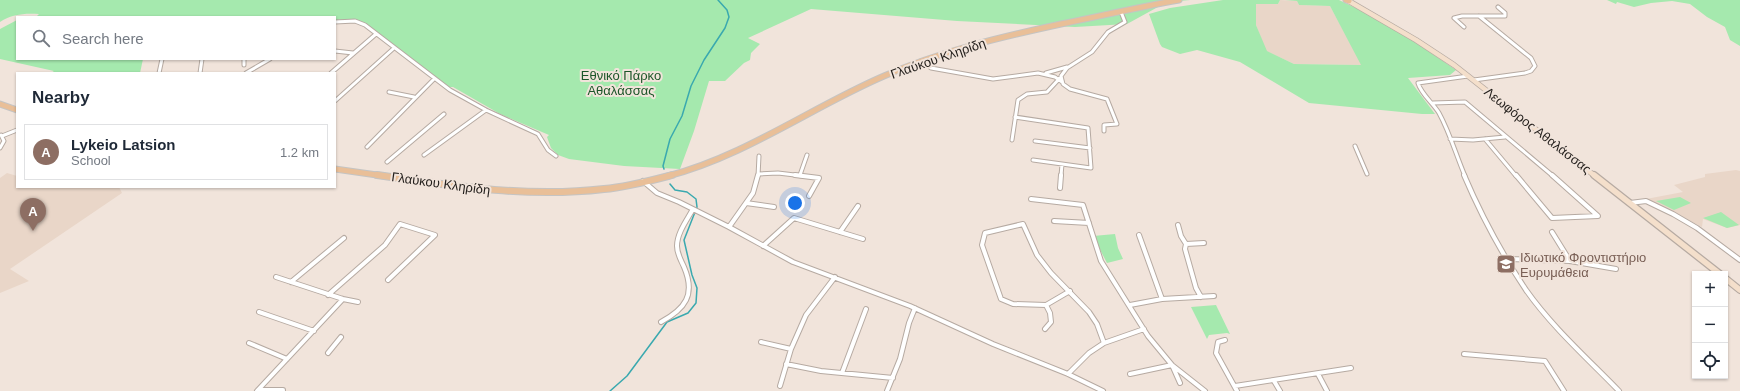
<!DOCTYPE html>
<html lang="en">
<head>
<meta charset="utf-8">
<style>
  :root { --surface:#fff; --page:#f6f6f7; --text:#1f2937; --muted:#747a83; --line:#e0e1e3; --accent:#645f2b }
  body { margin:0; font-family:Arial,sans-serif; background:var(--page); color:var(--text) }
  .controls { position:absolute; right:12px; bottom:12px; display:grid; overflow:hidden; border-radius:0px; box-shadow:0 1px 3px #0004 }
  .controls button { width:36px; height:36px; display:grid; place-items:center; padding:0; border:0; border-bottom:1px solid var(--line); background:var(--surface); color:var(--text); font:20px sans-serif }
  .you { position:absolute; left:795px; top:203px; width:14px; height:14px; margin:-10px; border:3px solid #fff; border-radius:50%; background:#1a73e8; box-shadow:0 0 0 6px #1a73e833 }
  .badge { display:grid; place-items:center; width:26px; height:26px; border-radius:50%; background:var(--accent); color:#fff; font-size:13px; font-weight:700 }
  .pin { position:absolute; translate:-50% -33px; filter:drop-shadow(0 1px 2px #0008) }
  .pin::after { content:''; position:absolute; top:21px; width:14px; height:12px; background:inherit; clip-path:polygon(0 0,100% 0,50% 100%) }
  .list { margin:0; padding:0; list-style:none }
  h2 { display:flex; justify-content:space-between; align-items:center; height:52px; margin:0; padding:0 16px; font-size:17px }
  h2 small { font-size:13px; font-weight:400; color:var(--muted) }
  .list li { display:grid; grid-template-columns:26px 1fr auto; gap:12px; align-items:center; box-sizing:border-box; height:56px; margin:0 8px 8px; padding:0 8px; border:1px solid var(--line); border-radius:0px }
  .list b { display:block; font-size:15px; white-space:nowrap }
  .list p { margin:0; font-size:13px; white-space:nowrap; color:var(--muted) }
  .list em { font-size:13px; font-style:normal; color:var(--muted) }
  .icon { flex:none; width:22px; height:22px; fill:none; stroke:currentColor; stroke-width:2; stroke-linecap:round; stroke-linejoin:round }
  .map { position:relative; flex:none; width:1740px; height:391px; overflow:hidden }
  .search { position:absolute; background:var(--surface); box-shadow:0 1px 3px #0004; left:16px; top:16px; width:320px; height:44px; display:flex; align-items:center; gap:10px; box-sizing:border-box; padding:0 14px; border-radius:0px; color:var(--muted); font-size:15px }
  .panel { position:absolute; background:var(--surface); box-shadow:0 1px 3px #0004; left:16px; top:72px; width:320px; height:116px; border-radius:0px }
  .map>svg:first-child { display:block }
  .built { fill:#e9d6c8 }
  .green { fill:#a5e9ae }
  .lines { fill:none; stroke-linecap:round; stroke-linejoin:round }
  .stream { stroke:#3aa9af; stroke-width:1.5 }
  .minor-far1-casing { stroke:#b6aaa2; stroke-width:5 }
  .minor-casing { stroke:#b6aaa2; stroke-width:6 }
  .secondary-far1-casing { stroke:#b6aaa2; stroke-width:6 }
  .secondary-casing { stroke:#b6aaa2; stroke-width:8 }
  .primary-far1-casing { stroke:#c5c4c3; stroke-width:7 }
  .primary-casing { stroke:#c5c4c3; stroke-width:8 }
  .minor-far1 { stroke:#fff; stroke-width:3 }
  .minor { stroke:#fff; stroke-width:4 }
  .secondary-far1 { stroke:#f4dfcb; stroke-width:4.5 }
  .secondary { stroke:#f4dfcb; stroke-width:5.5 }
  .primary-far1 { stroke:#e9bf98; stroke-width:5 }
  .primary { stroke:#e9bf98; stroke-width:6 }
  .labels { text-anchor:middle; stroke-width:4; stroke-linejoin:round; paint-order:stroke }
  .street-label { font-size:13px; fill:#211d1a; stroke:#f1e4db }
  .park-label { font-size:13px; fill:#1c5629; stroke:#f1e4db }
  .education-label { font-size:13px; fill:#785e54; stroke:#f1e4db; text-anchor:start }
</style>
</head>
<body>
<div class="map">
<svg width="1740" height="391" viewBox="0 0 1740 391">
  <rect width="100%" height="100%" fill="#f1e4db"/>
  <path class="built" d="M1280,0l17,1 2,4 31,1 32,59 -68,-1 -28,-13 -10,-26v-22l22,1z
    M1736,170l4,1v54l-13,3 -24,-9 -1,8 -56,-28 37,-7 -9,-7 31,-8v-3z
    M7,173l10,3v11h102l3,6 -112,76 19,12 -29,12v-115z"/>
  <path class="green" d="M0,0h1190l-23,2 -40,22 -52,3 -118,-6 -146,-12 -63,29 12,6 -9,9 -1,7 -6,3 -19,18h-16l-15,50 -14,38 -56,-3 -55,-7 -11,-4 -7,-7 -4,-11 2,-2 -49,-21 -47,-27h-5l-87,-66h-26v-4h-299l3,-3c-14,-1 -27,0 -39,8z
    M1223,0h57l-2,4h-22v21l11,26 27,13 67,1 -31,-59 -31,-1 -2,-4 -12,-1h54l23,11 53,31 41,28 -6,5 -42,3 27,36h-13l-113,-11 -69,-41 -43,-12 -17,4 -18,-7 -2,-3 -11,-30 21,-6z
    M1607,0h133v46l-10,-6 -5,-13 -18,-10 -17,-13 -18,-3 -21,2 -17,4 -17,-5 -1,2z
    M17,20v39h126l-3,14h-89l3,-2 -54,-12v-30z
    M1680,197l11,6 -17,7 -18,-9z
    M1721,212l18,13 -12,3 -24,-10z
    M1115,234l3,14 5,11 -16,4 -14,-27z
    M1216,305l14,29 -3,-1 -18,2 -2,4 -16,-32z"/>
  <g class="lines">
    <path class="stream" d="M664,169l-1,-3 7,-27 12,-23 9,-30 13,-26 21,-32 4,-11 -2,-7 -9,-10
      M610,391l17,-15 40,-54 21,-9 8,-10 1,-15 -5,-13 -8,-35 13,-33 -1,-8 -9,-7 -12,-2 -5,-6"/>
    <defs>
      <path id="minor-far1" d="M335,22l20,-1 10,4 85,65 36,20 52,24 10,16 8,6
        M1464,27l-10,-9 8,-2h43v-3l-7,-6
        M335,51l18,2
        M244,59v6
        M921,61l10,7 62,11 45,-6 17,4 7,5
        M159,73l3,-14
        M200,73l2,-14
        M246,73l24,-14
        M331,73l45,-39
        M1046,73l21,-6
        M1474,80l51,-7 6,-2 4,-5 -4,-8 -52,-42
        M389,92l25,5
        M335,101l59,-53
        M1433,103l32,-1 88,74
        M1015,117l73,11 3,40 -58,-8
        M1104,131v-6l13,-1 -10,-25 -37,-10 -7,-5 -2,-8 6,-8 25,-16 16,-20 17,-10 -4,-10
        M2,136l15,-6
        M1450,139l23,1 32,-3
        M1485,139l31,37
        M1012,140l6,-40 9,-6 20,-2 13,-14
        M1035,141l55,7
        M1355,146l12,28
        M367,147l67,-68
        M0,148l4,-7 -3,-6
        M424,155l62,-45
        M387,162l57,-48
        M759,174l19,-1 25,3
        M800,175l7,-20
        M758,176l1,-20
        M1061,176l1,-12
        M1465,176c-9,-21 -15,-43 -26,-63 -6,-10 -18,-19 -21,-30l50,-7"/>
      <path id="minor" d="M795,175l24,3 -10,18
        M1464,175c17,40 38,79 62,115 26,37 62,69 93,101
        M1516,175l36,43 46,-2 -46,-41
        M643,181l14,12 22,9 50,25 64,35 117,44 83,38 75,30 35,17
        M1060,188l1,-13
        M1031,199l52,6 18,56 47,75 24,29 8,18
        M746,203l28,4
        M1630,203l16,-2 27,13 24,14 43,32
        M1054,221l35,2
        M1178,225l3,11 5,8
        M729,227l24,-34 5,-18
        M840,232l18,-26
        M1552,232l18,29
        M1139,235l23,64
        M763,246l31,-28 69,21
        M1507,259l63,2 46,8
        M276,277l67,22 15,3
        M291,282l53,-44
        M328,295l57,-50 15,-21 35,11 -47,45
        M1201,297l-5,-9 -11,-39 1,-5 18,-1
        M1046,305l-33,-1 -12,-5 -19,-54 3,-12 38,-9 14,31 14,18 38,39 8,12 7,19
        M1130,305l32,-6 52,-3
        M259,312l55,19
        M661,322c24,-13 35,-27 23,-55 -3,-7 -7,-13 -7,-21 0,-13 10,-26 16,-37
        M1045,329l6,-7 -1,-9 -4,-8 24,-14
        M1225,340l-7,2 -2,11 21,38
        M761,342l30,7
        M249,343l38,16
        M328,353l13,-16
        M1464,354l81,7 19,30
        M786,364l35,7 72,7
        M842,373l24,-64
        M1068,374l21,-21 15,-10 40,-14
        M1130,374l42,-9 33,26
        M1318,374l9,17
        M1274,381l6,10
        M780,386l11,-37 15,-34 29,-38
        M1235,386l116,-18
        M258,390h25
        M257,391l86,-92
        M887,391l13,-32 9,-36 6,-15"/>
      <path id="secondary-far1" d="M1347,0l69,40 38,25 141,111"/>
      <path id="secondary" d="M1594,175l126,99
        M1725,278l15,12"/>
      <path id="primary-far1" d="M1346,0l3,1
        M0,104l17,6
        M335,169l49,7
        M668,176c77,-20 144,-69 216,-100 57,-25 117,-39 177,-52 39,-8 78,-17 118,-24"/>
      <path id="primary" d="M377,175c75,11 151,23 227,14 23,-2 45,-8 68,-14"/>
    </defs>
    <use href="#minor-far1" class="minor-far1-casing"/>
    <use href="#minor" class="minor-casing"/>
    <use href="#secondary-far1" class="secondary-far1-casing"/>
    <use href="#secondary" class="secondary-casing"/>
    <use href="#primary-far1" class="primary-far1-casing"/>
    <use href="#primary" class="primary-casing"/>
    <use href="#minor-far1" class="minor-far1"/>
    <use href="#minor" class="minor"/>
    <use href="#secondary-far1" class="secondary-far1"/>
    <use href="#secondary" class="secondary"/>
    <use href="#primary-far1" class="primary-far1"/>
    <use href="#primary" class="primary"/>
  </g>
  <defs>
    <symbol id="school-square" viewBox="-11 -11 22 22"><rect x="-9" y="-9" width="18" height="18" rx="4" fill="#8d6e63" stroke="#f1e4db"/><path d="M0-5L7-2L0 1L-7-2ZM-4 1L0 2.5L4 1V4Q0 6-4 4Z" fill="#fff"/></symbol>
  </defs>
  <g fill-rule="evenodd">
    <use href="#school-square" x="1495" y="253" width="22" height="22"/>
  </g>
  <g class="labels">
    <g class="street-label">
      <text transform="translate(938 58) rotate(-19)" y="5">Γλαύκου Κληρίδη</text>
      <text transform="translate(1538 130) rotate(38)" y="5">Λεωφόρος Αθαλάσσας</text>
      <text transform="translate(441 183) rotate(8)" y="5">Γλαύκου Κληρίδη</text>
    </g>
    <g class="park-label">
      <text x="621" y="80">Εθνικό Πάρκο<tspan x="621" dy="15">Αθαλάσσας</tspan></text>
    </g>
    <g class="education-label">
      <text x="1520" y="262">Ιδιωτικό Φροντιστήριο<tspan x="1520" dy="15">Ευρυμάθεια</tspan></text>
    </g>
  </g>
</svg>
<div class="controls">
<button>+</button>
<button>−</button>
<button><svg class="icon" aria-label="locate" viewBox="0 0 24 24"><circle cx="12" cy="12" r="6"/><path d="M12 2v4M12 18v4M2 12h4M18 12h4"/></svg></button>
</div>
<div class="you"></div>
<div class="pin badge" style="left:33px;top:231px;background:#8d6e63">A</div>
<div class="search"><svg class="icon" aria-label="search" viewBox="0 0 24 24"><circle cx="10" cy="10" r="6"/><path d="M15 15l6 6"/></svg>Search here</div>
<section class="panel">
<h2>Nearby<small></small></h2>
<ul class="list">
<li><span class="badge" style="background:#8d6e63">A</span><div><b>Lykeio Latsion</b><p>School</p></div><em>1.2 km</em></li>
</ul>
</section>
</div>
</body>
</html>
